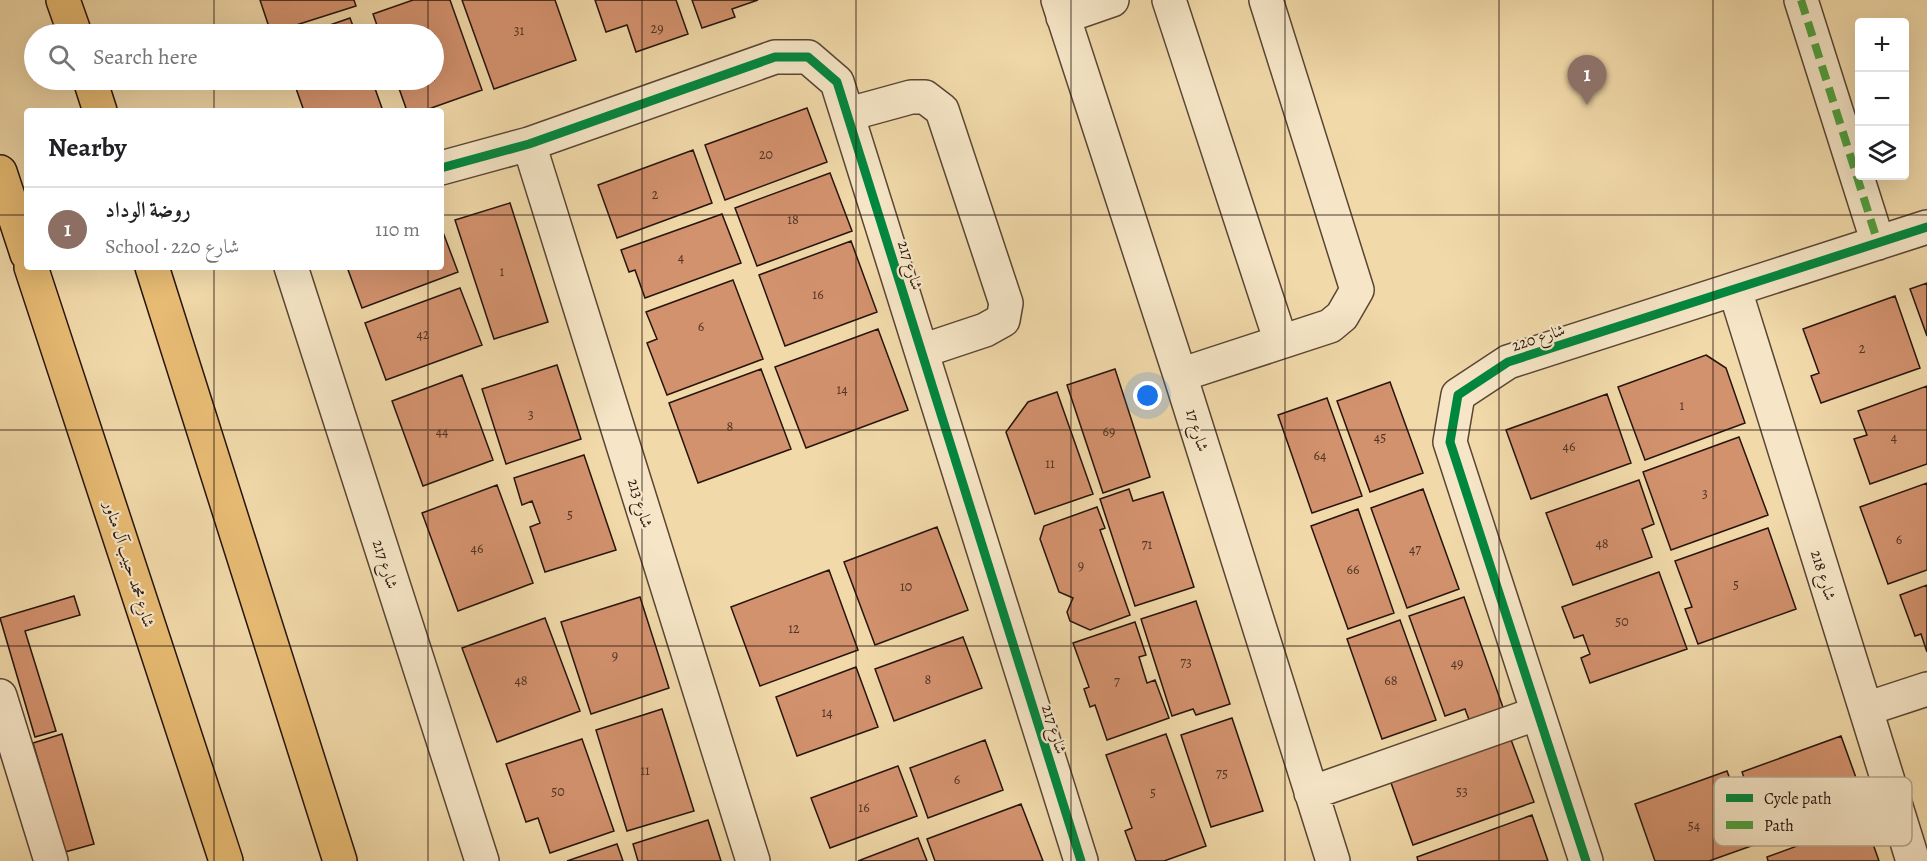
<!DOCTYPE html>
<html lang="en">
<head>
<meta charset="utf-8">
<style>
  :root { --surface:#fff; --page:#f6f6f6; --text:#202124; --muted:#757577; --line:#e0e0e0; --accent:#8f2418 }
  body { margin:0; font-family:Alegreya,Amiri,serif; background:var(--page); color:var(--text) }
  .controls { position:absolute; right:18px; top:18px; display:grid; overflow:hidden; border-radius:6px; box-shadow:0 6px 24px #0002 }
  .controls button { width:54px; height:54px; display:grid; place-items:center; padding:0; border:0; border-bottom:2px solid var(--line); background:var(--surface); color:var(--text); font:30px sans-serif }
  .you { position:absolute; left:1148px; top:396px; width:21px; height:21px; margin:-15px; border:4px solid #fff; border-radius:50%; background:#1a73e8; box-shadow:0 0 0 9px #1a73e833 }
  .badge { display:grid; place-items:center; width:39px; height:39px; border-radius:50%; background:var(--accent); color:#fff; font-size:20px; font-weight:700 }
  .pin { position:absolute; translate:-50% -50px; filter:drop-shadow(0 2px 3px #0008) }
  .pin::after { content:''; position:absolute; top:32px; width:21px; height:18px; background:inherit; clip-path:polygon(0 0,100% 0,50% 100%) }
  .list { margin:0; padding:0; list-style:none }
  h2 { display:flex; justify-content:space-between; align-items:center; height:78px; margin:0; padding:0 24px; font-size:26px }
  h2 small { font-size:20px; font-weight:400; color:var(--muted) }
  .list li { display:grid; grid-template-columns:39px 1fr auto; gap:18px; align-items:center; box-sizing:border-box; height:84px; padding:0 24px; border-top:2px solid var(--line) }
  .list b { display:block; font-size:22px; white-space:nowrap }
  .list p { margin:0; font-size:20px; white-space:nowrap; color:var(--muted) }
  .list em { font-size:20px; font-style:normal; color:var(--muted) }
  .icon { flex:none; width:33px; height:33px; fill:none; stroke:currentColor; stroke-width:2; stroke-linecap:round; stroke-linejoin:round }
  .map { position:relative; flex:none; width:1927px; height:861px; overflow:hidden }
  .search { position:absolute; background:var(--surface); box-shadow:0 6px 24px #0002; left:24px; top:24px; width:420px; height:66px; display:flex; align-items:center; gap:15px; box-sizing:border-box; padding:0 21px; border-radius:33px; color:var(--muted); font-size:22px }
  .panel { position:absolute; background:var(--surface); box-shadow:0 6px 24px #0002; left:24px; top:108px; width:420px; height:162px; border-radius:6px }
  .map>svg:first-child { display:block }
  .building { fill:#d3926e; stroke:#26140d; stroke-width:1.5 }
  .lines { fill:none; stroke-linecap:round; stroke-linejoin:round }
  .minor-casing { stroke:#594534; stroke-width:36 }
  .major-casing { stroke:#26140d; stroke-width:36 }
  .minor { stroke:#f6e6c7; stroke-width:33 }
  .major { stroke:#e8bc74; stroke-width:33 }
  .quiet { stroke:#50a03e; stroke-width:8; stroke-dasharray:15 8; stroke-linecap:butt }
  .cycleway-casing { stroke:#f6e6c7; stroke-width:13 }
  .cycleway { stroke:#00873e; stroke-width:9 }
  .grid { fill:none; stroke:#26140d; stroke-width:1.5; stroke-opacity:0.55 }
  .labels { text-anchor:middle; stroke-width:4.5; stroke-linejoin:round; paint-order:stroke }
  .number-label { font-size:14px; fill:#513425 }
  .street-label { font-size:16px; fill:#26140d; stroke:#f6e6c7 }
  .key { fill:#f6e6c7; stroke:#b8a78f; stroke-width:1.5 }
  .key-label { font-size:16px; fill:#26140d }
</style>
</head>
<body>
<div class="map">
<svg width="1927" height="861" viewBox="0 0 1927 861">
  <rect width="100%" height="100%" fill="#f1d9a9"/>
  <filter id="stains"><feTurbulence type="fractalNoise" baseFrequency=".00333" numOctaves="4"/><feColorMatrix values="0 0 0 0 .2 0 0 0 0 .09 0 0 0 0 .02 0 0 0 .5 -.17"/></filter>
  <radialGradient id="worn" r=".72"><stop offset=".6" stop-color="#630" stop-opacity="0"/><stop offset="1" stop-color="#630" stop-opacity=".3"/></radialGradient>
  <path class="building" d="M260,0h94l2,6 -85,27z
    M413,0h37l32,90 -59,21h-16l-11,-31h38v-46h-54l-7,-20z
    M462,0h93l21,60 -82,29z
    M595,0h81l12,34 -52,18 -9,-27 -21,7z
    M692,0h66l-26,9 3,8 -33,11z
    M350,18l6,16h-52z
    M293,80h79l11,31h-79z
    M807,108l20,54 -102,38 -20,-55z
    M693,150l19,53 -95,35 -19,-53z
    M830,173l22,58 -95,35 -22,-58z
    M510,203l38,119 -54,17 -39,-119z
    M722,214l19,49 -96,35 -10,-28 -6,2 -8,-22z
    M441,227l17,45 -96,36 -15,-41h94z
    M851,241l26,71 -92,34 -26,-71z
    M733,280l30,79 -96,36 -20,-52 10,-4 -11,-27z
    M1927,283v53l-17,-47z
    M460,288l22,57 -96,35 -21,-57z
    M1895,296l25,72 -99,35 -10,-27 8,-3 -16,-44z
    M878,329l30,81 -102,38 -31,-81z
    M1706,355l20,13 19,55 -100,37 -27,-73z
    M557,365l24,74 -75,25 -24,-75z
    M761,369l30,80 -93,34 -29,-80z
    M1115,369l35,108 -47,16 -36,-108z
    M462,375l31,85 -70,26 -31,-85z
    M1390,382l33,91 -53,19 -33,-91z
    M1927,386v78l-57,20 -16,-45 13,-4 -9,-24z
    M1057,392l36,102 -58,20 -29,-82 22,-30z
    M1607,394l24,69 -100,36 -25,-69z
    M1327,398l35,98 -50,17 -34,-98z
    M1739,437l29,78 -97,35 -28,-78z
    M584,455l32,95 -71,22 -15,-45 10,-4 -8,-22 -10,4 -8,-27z
    M1639,480l15,44 -12,5 10,28 -79,28 -27,-72z
    M1927,483v87l-39,14 -28,-77z
    M497,485l36,98 -75,28 -36,-98z
    M1129,489l4,12 30,-9 31,95 -59,19 -35,-107z
    M1423,489l36,100 -52,19 -36,-100z
    M1097,507l8,21 -5,2 30,85 -40,15 -20,-9 -3,-9 6,-14 -14,-6 -19,-53 4,-13z
    M1358,509l36,104 -46,16 -37,-103z
    M937,527l31,83 -93,35 -31,-83z
    M1768,528l28,81 -98,35 -13,-35 7,-2 -17,-46z
    M829,570l29,80 -98,36 -29,-79z
    M1659,572l28,77 -97,34 -9,-25 9,-4 -7,-19 -9,3 -12,-31z
    M1927,585v67l-6,-18 -6,2 -15,-41z
    M74,596l6,19 -55,16 31,100 -21,6 -35,-119z
    M640,597l29,91 -78,26 -30,-92z
    M1464,597l41,116 -34,12 -6,-16 -20,7 -36,-100z
    M1196,601l34,103 -34,11 -3,-6 -21,7 -31,-97z
    M545,618l35,93 -83,31 -35,-94z
    M1400,620l36,100 -54,19 -35,-100z
    M1135,622l11,33 -7,2 8,26 8,-3 14,38 -62,22 -12,-35 -5,2 -6,-18 5,-2 -16,-44z
    M963,637l19,51 -88,33 -19,-52z
    M856,667l22,60 -81,29 -21,-59z
    M662,709l32,102 -67,20 -31,-101z
    M1232,718l31,93 -52,16 -30,-92z
    M62,734l32,110 -29,8 -32,-109z
    M1166,734l40,112 -42,15h-28l-11,-30 7,-3 -26,-73z
    M1841,736l27,75 -81,29 -4,-9 -4,1 -9,-5 -3,-9 -8,3 -17,-49z
    M1510,737l24,65 -121,43 -23,-65z
    M582,739l32,92 -64,22 -12,-35 -12,4 -20,-58z
    M985,740l18,50 -75,28 -18,-50z
    M898,766l19,50 -87,32 -19,-50z
    M1727,771l27,74 -45,16h-54l-20,-57z
    M1021,804l22,57h-108l-8,-22z
    M1532,815l16,46h-130l-1,-4z
    M708,820l13,41h-83l-5,-17z
    M1865,821l14,40h-111l-1,-4z
    M918,838l9,23h-69z
    M617,844l6,17h-56z"/>
  <g class="lines">
    <defs>
      <path id="minor" d="M1058,0l122,375 153,486
        M1169,0l112,342
        M1801,0l77,243
        M1063,17l49,-17
        M849,114l62,-17h14l17,13 64,193 -3,17 -18,10 -63,21
        M529,144l224,717
        M441,168l88,-24 246,-87h33l29,25 244,779
        M291,267l191,594
        M1735,290l178,571
        M1180,375l150,-49 12,-10 15,-26 -91,-290
        M0,696l51,165
        M1866,709l61,-20
        M1311,793l227,-80
        M1586,861l-136,-419 8,-47 50,-33 419,-135"/>
      <path id="major" d="M63,0l12,34
        M90,80l10,31
        M0,172l27,82
        M31,267l195,594
        M152,267l188,594"/>
    </defs>
    <use href="#minor" class="minor-casing"/>
    <use href="#major" class="major-casing"/>
    <use href="#minor" class="minor"/>
    <use href="#major" class="major"/>
    <path class="quiet" d="M1801,0l77,243"/>
    <defs>
      <path id="cycleway" d="M441,168l88,-24 246,-87h33l29,25 244,779
        M1586,861l-136,-419 8,-47 50,-33 419,-135"/>
    </defs>
    <use href="#cycleway" class="cycleway-casing"/>
    <use href="#cycleway" class="cycleway"/>
  </g>
  <path class="grid" d="M214,0v34M428,0v34M642,0v861M856,0v861M1071,0v861M1285,0v861M1499,0v861M1713,0v861M214,80v31M428,80v31M0,215h27M441,215h1486M214,267v594M428,267v594M0,430h1927M0,646h1927"/>
  <g class="labels">
    <g class="number-label">
      <text x="657" y="33">29</text>
      <text x="519" y="35">31</text>
      <text x="766" y="159">20</text>
      <text x="655" y="199">2</text>
      <text x="793" y="224">18</text>
      <text x="681" y="262">4</text>
      <text x="502" y="276">1</text>
      <text x="818" y="299">16</text>
      <text x="701" y="331">6</text>
      <text x="423" y="339">42</text>
      <text x="1862" y="353">2</text>
      <text x="842" y="394">14</text>
      <text x="1682" y="410">1</text>
      <text x="531" y="419">3</text>
      <text x="730" y="431">8</text>
      <text x="442" y="436">44</text>
      <text x="1109" y="436">69</text>
      <text x="1380" y="442">45</text>
      <text x="1894" y="442">4</text>
      <text x="1569" y="451">46</text>
      <text x="1320" y="460">64</text>
      <text x="1050" y="468">11</text>
      <text x="1705" y="498">3</text>
      <text x="570" y="519">5</text>
      <text x="1899" y="544">6</text>
      <text x="1602" y="548">48</text>
      <text x="1147" y="549">71</text>
      <text x="477" y="553">46</text>
      <text x="1415" y="554">47</text>
      <text x="1081" y="570">9</text>
      <text x="1353" y="574">66</text>
      <text x="1736" y="589">5</text>
      <text x="906" y="591">10</text>
      <text x="1622" y="626">50</text>
      <text x="794" y="633">12</text>
      <text x="615" y="660">9</text>
      <text x="1186" y="667">73</text>
      <text x="1457" y="668">49</text>
      <text x="928" y="684">8</text>
      <text x="521" y="685">48</text>
      <text x="1391" y="685">68</text>
      <text x="1117" y="686">7</text>
      <text x="827" y="717">14</text>
      <text x="645" y="775">11</text>
      <text x="1222" y="778">75</text>
      <text x="957" y="784">6</text>
      <text x="558" y="796">50</text>
      <text x="1462" y="796">53</text>
      <text x="1153" y="797">5</text>
      <text x="864" y="812">16</text>
      <text x="1694" y="830">54</text>
    </g>
    <g class="street-label">
      <text transform="translate(911 265) rotate(73)" y="6">شارع 217</text>
      <text transform="translate(1538 337) rotate(-18)" y="6">شارع 220</text>
      <text transform="translate(1198 430) rotate(73)" y="6">شارع 17</text>
      <text transform="translate(641 503) rotate(73)" y="6">شارع 213</text>
      <text transform="translate(130 564) rotate(72)" y="6">شارع محمد حبيب آل مناور</text>
      <text transform="translate(386 564) rotate(72)" y="6">شارع 217</text>
      <text transform="translate(1824 575) rotate(73)" y="6">شارع 218</text>
      <text transform="translate(1055 729) rotate(73)" y="6">شارع 217</text>
    </g>
  </g>
  <rect x="1714" y="777" width="198" height="69" rx="9" class="key"/>
  <rect x="1726" y="794" width="27" height="8" fill="#00873e"/>
  <rect x="1726" y="821" width="27" height="8" fill="#50a03e"/>
  <g class="key-label">
    <text x="1764" y="804">Cycle path</text>
    <text x="1764" y="831">Path</text>
  </g>
  <rect width="100%" height="100%" filter="url(#stains)"/>
  <rect width="100%" height="100%" fill="url(#worn)"/>
</svg>
<div class="controls">
<button>+</button>
<button>−</button>
<button><svg class="icon" aria-label="layers" viewBox="0 0 24 24"><path d="M12 4l9 5-9 5-9-5zM3 14l9 5 9-5"/></svg></button>
</div>
<div class="you"></div>
<div class="pin badge" style="left:1587px;top:105px;background:#8d6e63">1</div>
<div class="search"><svg class="icon" aria-label="search" viewBox="0 0 24 24"><circle cx="10" cy="10" r="6"/><path d="M15 15l6 6"/></svg>Search here</div>
<section class="panel">
<h2>Nearby<small></small></h2>
<ul class="list">
<li><span class="badge" style="background:#8d6e63">1</span><div><b>روضة الوداد</b><p>School · شارع 220</p></div><em>110 m</em></li>
</ul>
</section>
</div>
</body>
</html>
